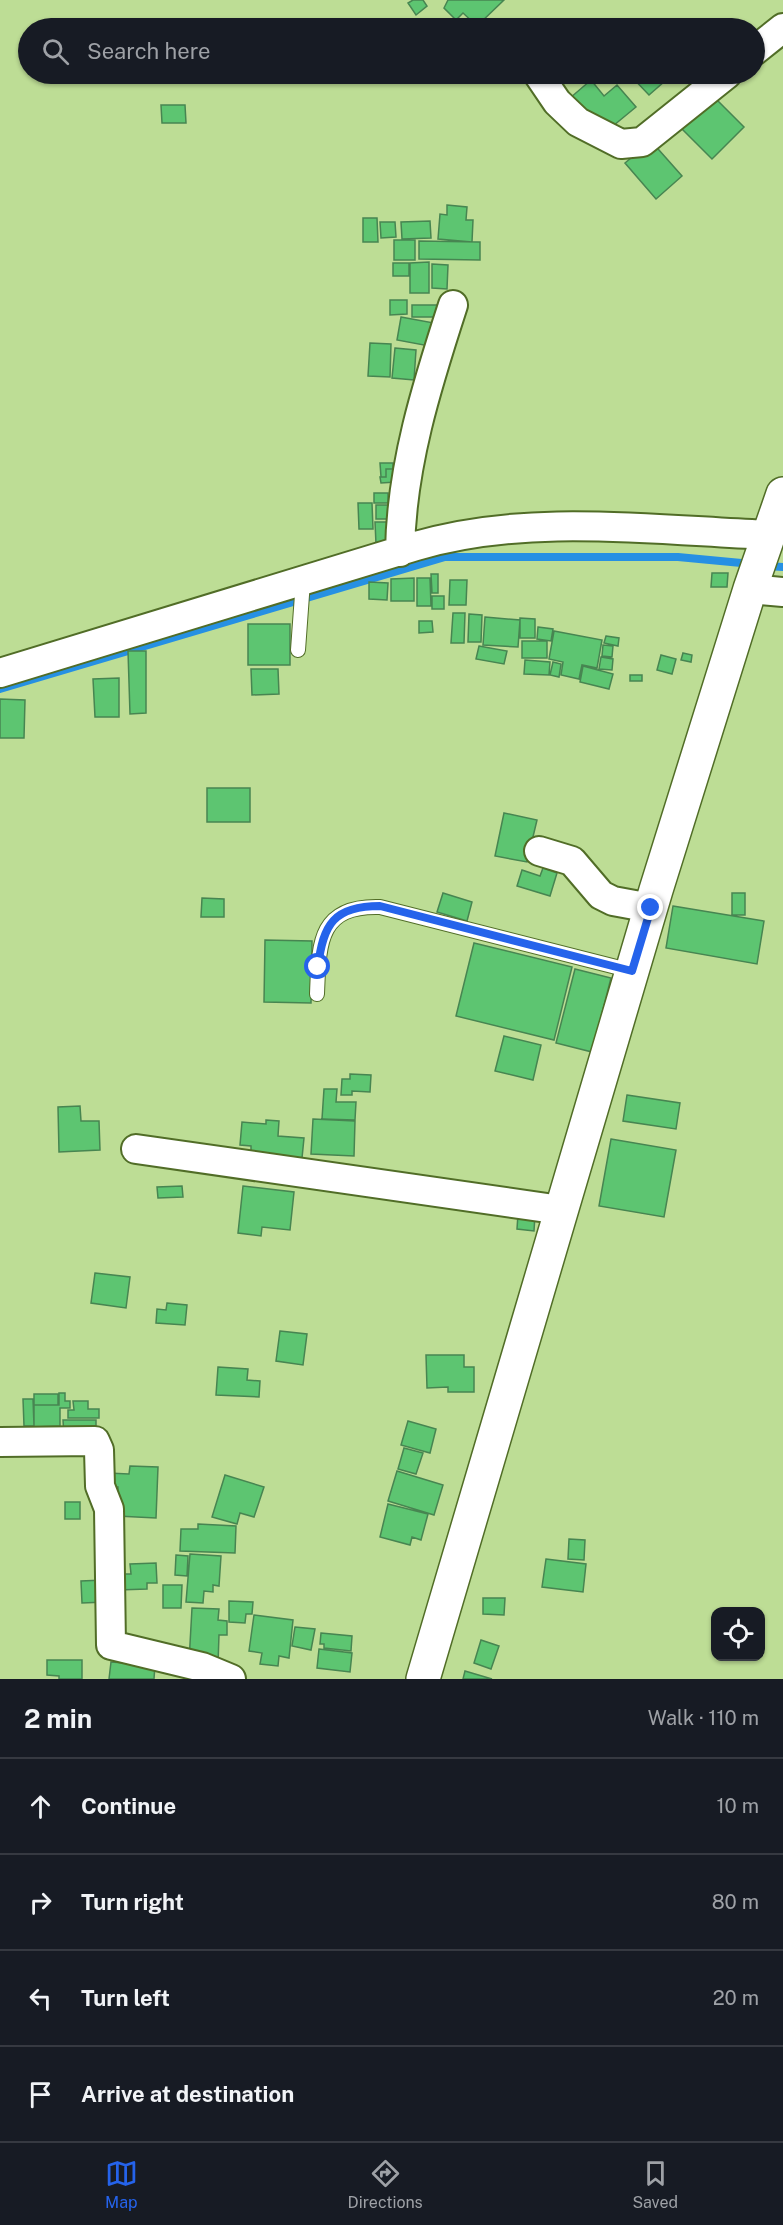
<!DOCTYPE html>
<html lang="en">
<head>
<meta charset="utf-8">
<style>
  :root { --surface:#171b24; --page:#20242c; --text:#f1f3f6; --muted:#9ea1a6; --line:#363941; --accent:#2563eb }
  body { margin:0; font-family:"Public Sans",sans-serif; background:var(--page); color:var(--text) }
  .controls { position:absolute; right:18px; bottom:18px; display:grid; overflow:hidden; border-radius:12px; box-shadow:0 2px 4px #0004 }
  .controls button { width:54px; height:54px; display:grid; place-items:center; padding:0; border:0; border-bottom:2px solid var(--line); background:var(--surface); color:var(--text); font:30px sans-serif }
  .stop { position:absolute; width:18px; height:18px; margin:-14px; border:4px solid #2563eb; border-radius:50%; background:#fff }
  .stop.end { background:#2563eb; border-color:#fff; box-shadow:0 2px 6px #0008 }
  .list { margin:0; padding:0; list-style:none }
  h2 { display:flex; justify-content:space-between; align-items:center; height:78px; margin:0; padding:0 24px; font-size:26px }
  h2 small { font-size:20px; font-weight:400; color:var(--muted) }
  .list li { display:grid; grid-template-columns:39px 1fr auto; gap:18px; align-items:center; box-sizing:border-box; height:96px; padding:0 24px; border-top:2px solid var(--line) }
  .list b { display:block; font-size:22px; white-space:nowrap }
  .list em { font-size:20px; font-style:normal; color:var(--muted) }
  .icon { flex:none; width:33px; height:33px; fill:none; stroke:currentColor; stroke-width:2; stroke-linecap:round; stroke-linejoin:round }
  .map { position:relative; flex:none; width:783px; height:1679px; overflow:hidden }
  .search { position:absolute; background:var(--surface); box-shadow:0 2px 4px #0004; left:18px; right:18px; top:18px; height:66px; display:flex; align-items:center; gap:15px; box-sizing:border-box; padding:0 21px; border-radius:33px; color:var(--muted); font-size:22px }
  .sheet { height:462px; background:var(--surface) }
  nav { display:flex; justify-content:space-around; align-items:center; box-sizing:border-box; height:84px; border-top:2px solid var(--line); background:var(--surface); font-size:16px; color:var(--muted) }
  nav a { display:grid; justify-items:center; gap:3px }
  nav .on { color:var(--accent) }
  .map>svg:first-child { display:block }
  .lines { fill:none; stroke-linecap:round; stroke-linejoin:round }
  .stream { stroke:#2690e3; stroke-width:8 }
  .building { fill:#5dc571; stroke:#478551; stroke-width:1.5 }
  .service-casing { stroke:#516d27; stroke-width:16 }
  .minor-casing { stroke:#516d27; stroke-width:32 }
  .tertiary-casing { stroke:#516d27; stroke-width:36 }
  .service { stroke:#fff; stroke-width:14 }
  .minor { stroke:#fff; stroke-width:28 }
  .tertiary { stroke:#fff; stroke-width:33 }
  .route { stroke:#2563eb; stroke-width:8 }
</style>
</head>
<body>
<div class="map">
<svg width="783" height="1679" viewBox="0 0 783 1679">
  <rect width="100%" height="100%" fill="#bddd95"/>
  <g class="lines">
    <path class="stream" d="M767,566l16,1
      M0,689l445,-132h233l74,7"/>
  </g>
  <path class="building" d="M413,0h10l4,6 -11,9 -8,-12z
    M448,0h56l-27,26 -14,-13 -7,7 -12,-12z
    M629,74h44l-24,21z
    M591,80l13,16 13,-11 19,22 -34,28 -32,-37z
    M711,94l33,33 -32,32 -33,-33z
    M161,105h24l1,18h-24z
    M651,141l31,35 -26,23 -31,-36z
    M447,205l20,2 -1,13h7l-1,22 -34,-3 2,-25 7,1z
    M363,218h14l1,24h-15z
    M430,221l1,17 -29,1 -1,-17z
    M380,222h15l1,15 -15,1z
    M394,240h21v20h-21z
    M419,241l61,1v18l-61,-1z
    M429,262v31h-19v-30z
    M393,263h16v13h-16z
    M432,264l16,1 -1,24 -15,-1z
    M390,300h17v14l-17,1z
    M412,305h25v12h-25z
    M401,317l33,6 -5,23 -32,-6z
    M370,343l21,1 -1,33 -22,-1z
    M395,348l21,2 -2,30 -22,-2z
    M380,463h13v6h-7v8h-5z
    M386,469h10v13l-15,1 -1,-6h6z
    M374,493h14v10h-14z
    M358,503h14l1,26h-14z
    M376,505h16v14h-16z
    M375,522h19v22h-18z
    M712,573h16l-1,14h-16z
    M431,574h7v19h-6z
    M414,578v23h-23v-22z
    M417,578h13l1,28h-14z
    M450,580h17l-1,25h-17z
    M369,582l19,1 -1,17 -18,-1z
    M432,596h12v13h-12z
    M453,613h12l-1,30h-13z
    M469,614l13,1 -1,27h-13z
    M485,617l35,3 -2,27 -35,-2z
    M520,618l15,1v19h-15z
    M419,621h13l1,11 -14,1z
    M248,624h42v41h-42z
    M538,627l15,2 -2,12 -14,-2z
    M554,631l48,9 -5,28 -15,-3 -3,14 -18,-4 2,-13 -14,-3z
    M606,636l13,2 -1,8 -14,-3z
    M522,641h25v17h-25z
    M603,645l10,1 -1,11 -10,-1z
    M479,646l28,5 -3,13 -28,-5z
    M128,651h18v62l-16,1z
    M683,653l9,2 -1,7 -10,-2z
    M661,655l15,4 -4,15 -15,-4z
    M601,657l12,2 -1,11 -13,-1z
    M525,660l25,2 -1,13 -25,-1z
    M553,662l8,2 -2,13 -9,-2z
    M583,666l30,8 -4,15 -29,-7z
    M251,669h27l1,25 -27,1z
    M630,675h12v6h-12z
    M119,678v39h-24l-2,-38z
    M0,699l25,1 -1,38h-24z
    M207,788h43v34h-43z
    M504,813l33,7 -10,42 -32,-6z
    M543,868l14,5 -7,23 -33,-10 5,-16 18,6z
    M443,893l29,9 -5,19 -30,-9z
    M732,893h13v22h-13z
    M202,898l22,1v18h-23z
    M673,906l91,15 -7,43 -91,-16z
    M265,940l47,1 -1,62 -47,-1z
    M474,943l98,24 -18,73 -98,-24z
    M575,969l36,9 -19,74 -36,-9z
    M504,1036l37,9 -8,35 -38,-9z
    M350,1074l21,1 -1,17 -18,-1v4h-11l1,-16h8z
    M324,1089h13l-1,13h20l-1,18 -33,-1z
    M627,1095l53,8 -4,26 -53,-8z
    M80,1106l1,15h18l1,29 -41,2 -1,-45z
    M313,1119l42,2 -1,35 -43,-2z
    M266,1120l13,1 -1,15 26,2 -3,30 -50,-9v-13l-11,-1 2,-23 24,2z
    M611,1139l65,11 -12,67 -65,-11z
    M182,1186l1,11 -25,1 -1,-11z
    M243,1186l51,6 -4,38 -28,-3 -1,9 -23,-3z
    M518,1214l17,1 -1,16 -17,-2z
    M95,1273l35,4 -4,31 -35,-5z
    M167,1303l20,2 -2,20 -29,-2 1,-14 9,1z
    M280,1331l27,3 -4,31 -27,-4z
    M426,1355h38v12h10v25h-26v-5l-21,1z
    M218,1367l30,2 -1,11 13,1 -1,16 -43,-2z
    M59,1393h6v8h5v7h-10v18l-26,1v-22h25z
    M34,1394h24v11h-24z
    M23,1399h10l1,27h-10z
    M73,1401h15v8h11v9h-31v-8h6z
    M63,1420h33v16h-32z
    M408,1421l28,8 -6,24 -29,-8z
    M404,1448l19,5 -7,21 -18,-5z
    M130,1466l28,1 -2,51 -39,-2 1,-29h-11l1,-14 21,1z
    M397,1471l46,14 -9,30 -46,-14z
    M225,1475l39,12 -10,30 -14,-4 -3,11 -25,-7z
    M65,1502h15v17h-15z
    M388,1504l40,10 -7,26 -9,-3 -2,8 -30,-8z
    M198,1524l38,2 -1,27 -55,-2 1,-22h17z
    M569,1539l16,1 -1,20 -16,-1z
    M190,1554l31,2 -2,30 -6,-1v7l-9,-1 -1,12 -17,-1z
    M176,1555l12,1 -1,20 -12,-1z
    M546,1559l40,5 -3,28 -41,-5z
    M156,1563l1,20h-10v6l-29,1 -1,-16h14l-1,-10z
    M104,1580l2,22 -24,1 -1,-22z
    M163,1585h19l-1,23h-18z
    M483,1598h22l-1,17 -21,-1z
    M229,1601l24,1 -1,12h-6l-1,9 -16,-1z
    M192,1608l27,1 -1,11 9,1v14h-8l-1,29 -29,-2z
    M254,1615l39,5 -4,38 -10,-2 -1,10 -18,-2 2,-11 -13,-2z
    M295,1627l20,2 -4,21 -19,-4z
    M321,1633l31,3 -1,15 -27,-3v-4h-4z
    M481,1640l18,6 -8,23 -17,-6z
    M319,1649l33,4 -2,19 -33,-4z
    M47,1660h35v19h-23v-3l-12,-1z
    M111,1662l44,3 -1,14h-45z
    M465,1671l27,8h-29z"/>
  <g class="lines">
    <defs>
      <path id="service" d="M298,650l5,-69
        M317,994c2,-50 1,-89 63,-87l252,64"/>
      <path id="minor" d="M754,51l29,-23
        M538,74l19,28 21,20 43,22 21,-2 85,-68
        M400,552c1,-85 27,-167 53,-247
        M750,589l33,3
        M0,673l416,-127c112,-33 237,-16 352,-11
        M539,851l33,10 29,34 12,6 38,7
        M136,1149l425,61
        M0,1442l95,-1 4,9 1,36 9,23 2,136 91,22 29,12"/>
      <path id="tertiary" d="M423,1679l233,-789 94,-301 33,-95"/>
    </defs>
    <use href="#service" class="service-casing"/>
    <use href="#minor" class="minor-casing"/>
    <use href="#tertiary" class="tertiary-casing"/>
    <use href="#service" class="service"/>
    <use href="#minor" class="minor"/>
    <use href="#tertiary" class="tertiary"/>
  </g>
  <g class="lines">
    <path class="route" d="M318,967c5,-43 16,-61 62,-61l252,65 19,-63"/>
  </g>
</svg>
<div class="controls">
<button><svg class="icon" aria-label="locate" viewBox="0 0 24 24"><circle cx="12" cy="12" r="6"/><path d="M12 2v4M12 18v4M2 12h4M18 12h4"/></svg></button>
</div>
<div class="stop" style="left:318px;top:967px"></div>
<div class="stop end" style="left:651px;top:908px"></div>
<div class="search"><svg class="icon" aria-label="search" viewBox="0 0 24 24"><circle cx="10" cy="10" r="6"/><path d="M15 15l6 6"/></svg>Search here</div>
</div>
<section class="sheet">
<h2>2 min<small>Walk · 110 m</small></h2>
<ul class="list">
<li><svg class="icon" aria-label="ahead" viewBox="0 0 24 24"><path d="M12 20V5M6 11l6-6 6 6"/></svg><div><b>Continue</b></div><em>10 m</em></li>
<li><svg class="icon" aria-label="right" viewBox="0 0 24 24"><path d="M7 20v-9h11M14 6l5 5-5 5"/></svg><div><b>Turn right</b></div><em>80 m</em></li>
<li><svg class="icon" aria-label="left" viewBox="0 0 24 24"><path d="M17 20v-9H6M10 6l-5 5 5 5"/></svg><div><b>Turn left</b></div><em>20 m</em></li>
<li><svg class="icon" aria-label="arrive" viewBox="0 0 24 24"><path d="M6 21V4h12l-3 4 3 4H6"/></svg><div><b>Arrive at destination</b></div></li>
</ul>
</section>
<nav>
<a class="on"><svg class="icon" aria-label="map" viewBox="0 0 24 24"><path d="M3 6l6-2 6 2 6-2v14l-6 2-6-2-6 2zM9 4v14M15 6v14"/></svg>Map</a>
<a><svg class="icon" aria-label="directions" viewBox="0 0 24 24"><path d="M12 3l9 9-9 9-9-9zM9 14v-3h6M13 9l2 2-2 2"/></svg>Directions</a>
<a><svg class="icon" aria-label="saved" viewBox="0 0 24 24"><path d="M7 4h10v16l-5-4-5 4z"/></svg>Saved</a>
</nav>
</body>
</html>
